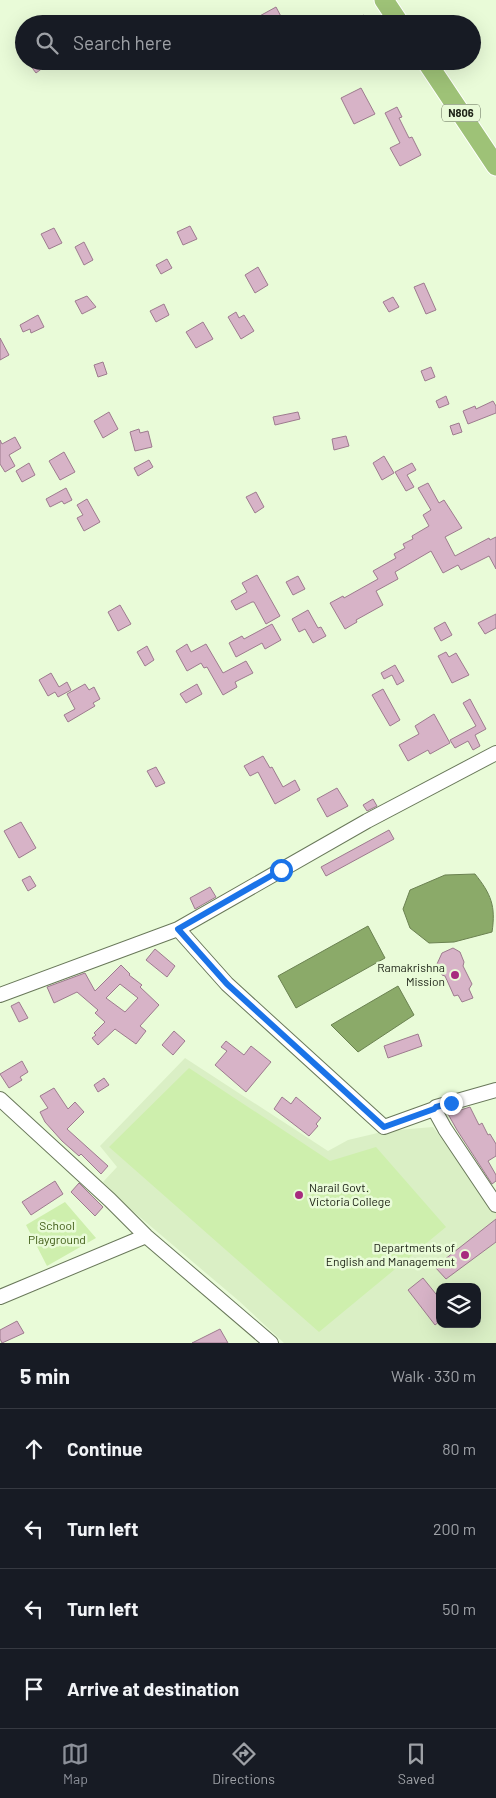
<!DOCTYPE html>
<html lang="en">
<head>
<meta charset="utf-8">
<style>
  :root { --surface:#171b24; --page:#242831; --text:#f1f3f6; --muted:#9ea1a6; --line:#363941; --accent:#8c9099 }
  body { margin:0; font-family:Barlow,sans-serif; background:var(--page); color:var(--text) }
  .controls { position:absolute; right:15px; bottom:15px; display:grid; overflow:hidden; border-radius:10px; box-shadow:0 5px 20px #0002 }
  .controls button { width:45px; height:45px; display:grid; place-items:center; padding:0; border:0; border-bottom:1px solid var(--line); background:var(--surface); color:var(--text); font:25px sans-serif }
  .stop { position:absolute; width:15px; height:15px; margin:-11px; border:4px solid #1a73e8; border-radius:50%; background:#fff }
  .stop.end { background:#1a73e8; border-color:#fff; box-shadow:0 1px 5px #0008 }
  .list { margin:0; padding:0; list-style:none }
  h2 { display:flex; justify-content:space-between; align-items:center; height:65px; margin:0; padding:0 20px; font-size:21px }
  h2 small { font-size:16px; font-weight:400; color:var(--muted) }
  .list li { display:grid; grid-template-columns:32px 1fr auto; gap:15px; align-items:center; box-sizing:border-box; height:80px; padding:0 20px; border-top:1px solid var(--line) }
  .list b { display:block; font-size:19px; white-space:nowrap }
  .list em { font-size:16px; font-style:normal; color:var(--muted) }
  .icon { flex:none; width:28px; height:28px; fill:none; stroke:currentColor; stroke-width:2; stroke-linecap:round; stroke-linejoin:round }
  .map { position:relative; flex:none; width:496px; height:1343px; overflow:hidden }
  .search { position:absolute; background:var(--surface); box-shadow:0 5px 20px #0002; left:15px; right:15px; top:15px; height:55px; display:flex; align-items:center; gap:12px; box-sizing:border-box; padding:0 18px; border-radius:28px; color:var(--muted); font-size:19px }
  .sheet { height:385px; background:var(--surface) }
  nav { display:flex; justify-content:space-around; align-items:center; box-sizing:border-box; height:70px; border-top:1px solid var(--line); background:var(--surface); font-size:14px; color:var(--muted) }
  nav a { display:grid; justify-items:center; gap:2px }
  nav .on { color:var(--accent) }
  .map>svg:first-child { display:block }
  .built { fill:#daefc5; fill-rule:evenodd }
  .green { fill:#ceefad }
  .water { fill:#8baa69; stroke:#6b8251 }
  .building { fill:#d7b3c7; stroke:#9d7b8e; fill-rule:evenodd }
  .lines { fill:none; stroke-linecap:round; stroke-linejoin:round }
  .minor-casing { stroke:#69785a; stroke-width:16 }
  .highway-casing { stroke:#fff; stroke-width:21 }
  .minor { stroke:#fff; stroke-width:14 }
  .highway { stroke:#9ec277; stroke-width:19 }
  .route { stroke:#1a73e8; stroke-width:6 }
  .poi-dot { fill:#a72b7e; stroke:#e9fbd8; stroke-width:2 }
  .labels { text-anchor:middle; stroke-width:5; stroke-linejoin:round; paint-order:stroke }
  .shield { fill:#e9fbd8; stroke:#5c6652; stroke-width:1 }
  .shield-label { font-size:11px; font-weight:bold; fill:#202619 }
  .poi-label { font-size:12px; fill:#202619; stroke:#e9fbd8; text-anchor:end }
  .park-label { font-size:12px; fill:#3c5812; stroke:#e9fbd8 }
</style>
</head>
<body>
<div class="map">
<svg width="496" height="1343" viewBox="0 0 496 1343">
  <rect width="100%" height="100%" fill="#e9fbd8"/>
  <path class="built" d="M185,1058l143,93 20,-11 38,-9 47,-4 63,86v130h-212l-45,-42 -111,-94 -25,-25 14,-15 -17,-21zM440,1287h37v37h-37z"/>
  <path class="green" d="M189,1068l141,93 46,-14 70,80 -127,105 -210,-185z
    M65,1202l31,36 -49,28 -21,-41z"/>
  <path class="water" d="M475,874c16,20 21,32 17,58l-38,10 -25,1 -19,-15 -7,-19 7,-19 35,-15z
    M368,926l17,32 -89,50 -18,-32z
    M398,986l16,29 -56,37 -27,-27z"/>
  <path class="building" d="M276,7l9,17h-25l-4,-6z
    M364,15l5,9h-20z
    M27,61h25l-16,12z
    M361,88l14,26 -21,10 -13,-26z
    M397,107l5,10 -3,1 10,20 3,-1 9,18 -21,11 -10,-18 10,-5 -15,-30z
    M190,226l7,13 -14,6 -6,-13z
    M54,228l8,15 -13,6 -8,-15z
    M84,242l9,18 -9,5 -9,-18z
    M167,259l5,9 -11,6 -5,-9z
    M258,267l10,18 -13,8 -10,-18z
    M424,283l12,27 -10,4 -12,-27z
    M87,296l9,11 -14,7 -7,-13z
    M393,297l6,10 -10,5 -6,-10z
    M164,304l5,11 -13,7 -6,-11z
    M236,312l3,6 5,-3 10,16 -13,8 -13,-22z
    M38,315l6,12 -13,6 -1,-4 -7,3 -3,-7z
    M203,322l10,17 -17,9 -10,-16z
    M0,338l9,17 -9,5z
    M103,362l4,12 -9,3 -4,-12z
    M431,367l4,10 -10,4 -4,-10z
    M446,396l3,8 -10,4 -3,-7z
    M493,401l3,5v7l-28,11 -5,-13 12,-5 1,3z
    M109,412l9,17 -15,9 -9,-17z
    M298,412l2,7 -25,6 -2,-8z
    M459,423l3,9 -9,3 -3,-9z
    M139,429l1,4 8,-2 4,16 -17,4 -5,-19z
    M346,436l3,10 -15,4 -2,-11z
    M15,437l6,11 -12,7 6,11 -10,6 -5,-8v-24l2,4z
    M64,452l11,20 -15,8 -11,-19z
    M384,456l10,17 -12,7 -9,-17z
    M149,460l4,7 -15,9 -4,-8z
    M29,463l6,12 -13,7 -6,-11z
    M412,463l4,7 -9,5 7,12 -8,4 -11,-19z
    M428,483l11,20 5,-3 18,28 -17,9 10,19 34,-18 1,2 6,-3v32l-7,-13 -28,14 -3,-5 -15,8 -12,-22 -36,21 3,7 -22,12 7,14 -27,15 1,2 -12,7 -15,-26 13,-7 1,2 34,-19 -5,-8 23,-13 -2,-4 11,-6 -2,-4 10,-5 -1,-3 17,-10 -6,-11 8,-5 -13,-22z
    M66,488l6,12 -8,4 -2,-3 -12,6 -4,-8z
    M256,492l8,15 -9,6 -9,-16z
    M87,499l13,23 -16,9 -7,-13 6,-3 -6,-10z
    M257,575l23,41 -14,8 -12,-22h-2l-16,8 -5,-9 16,-9 -5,-9z
    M298,576l7,13 -12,6 -7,-13z
    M120,605l11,19 -13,7 -10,-19z
    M308,610l10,18 3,-1 5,9 -13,7 -8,-14 -6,3 -7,-13z
    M496,614v14l-11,6 -7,-11z
    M445,622l7,13 -11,6 -7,-13z
    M272,624l9,16 -16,9 -3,-6 -26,14 -7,-14 13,-7 2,3z
    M187,644l4,8 15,-8 17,29 23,-12 7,12 -18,9 2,5 -14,8 -16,-28 -3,1 -3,-5 -14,8 -11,-20z
    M147,646l7,14 -9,6 -8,-14z
    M446,652l3,5 7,-4 13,22 -17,8 -14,-27z
    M395,665l9,16 -7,4 -5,-10 -8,4 -3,-6z
    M51,673l8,14 8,-5 4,8 -13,7 -3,-5 -7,4 -9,-16z
    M85,684l4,6 5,-3 6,12 -7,4 2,3 -27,16 -4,-7 11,-6 -8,-15z
    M197,684l5,10 -16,9 -6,-9z
    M383,689l17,31 -10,6 -18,-31z
    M470,699l16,30 -11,6 5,11 -7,4 -5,-9 -13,7 -5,-8 26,-14 -13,-23z
    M434,714l16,29 -20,11 -2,-4 -20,11 -9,-16 20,-11 -4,-8z
    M263,756l7,12 2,-1 11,20 12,-7 5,10 -25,14 -17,-32 -8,4 -6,-10z
    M156,767l9,16 -9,4 -9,-16z
    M337,788l11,18 -21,11 -10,-18z
    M373,799l4,7 -10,5 -4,-6z
    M21,822l15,26 -17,10 -15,-27z
    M389,830l5,9 -68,37 -5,-9z
    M30,876l6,10 -8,5 -6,-11z
    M210,887l6,10 -21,12 -5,-11z
    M453,948l7,4 4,10 -1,4 9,18 -3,5 4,9 -11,4 -4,-7 -4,1 -9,-20 -3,-1 -5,-11 5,-11z
    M155,949l20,17 -8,11 -21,-17z
    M121,965l9,9 -1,1 13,10 -2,2 19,18 -19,21 6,5 -10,13 -21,-15 -17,16 -6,-7 4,-3 -2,-2 11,-11 -10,-9 3,-3 -21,-18 -23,11 -7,-16 38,-14 10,18zM120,984l18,14 -13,14 -19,-14z
    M19,1002l9,16 -9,4 -8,-16z
    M174,1031l11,10 -12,14 -11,-10z
    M418,1034l4,12 -34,12 -4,-12z
    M226,1041l18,14 7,-9 20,16 -25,30 -31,-27 12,-14 -6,-4z
    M22,1061l6,11 -8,5 2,3 -13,8 -9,-14z
    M104,1078l5,7 -11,7 -4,-7z
    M54,1088l14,21 7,-7 9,10 -17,17 41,37 -7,8 -20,-20 -2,2 -17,-15 -17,-19 -5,-10 8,-4 -8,-12z
    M282,1097l9,7 5,-7 25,21 -5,6 2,2 -9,10 -35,-27z
    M470,1107l9,18 3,-2 6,12 2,-1 6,10v12l-8,5 8,14v6l-4,3 -35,-54 -9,-16z
    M55,1181l8,13 -32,21 -9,-13z
    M79,1183l24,24 -8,9 -24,-24z
    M496,1219v23l-50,37 -11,-12z
    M423,1278l17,21v22l-5,4 -27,-35z
    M17,1321l7,12 -22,10 -2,-4v-9z
    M220,1329l8,14h-36z"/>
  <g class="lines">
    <defs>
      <path id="minor" d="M178,929l49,55 157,143 50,-18
        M0,995l178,-66 189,-108 129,-68
        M496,1090l-60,17 -2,2 11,20 51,76
        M0,1099l110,101 36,36 125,107
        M0,1297l146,-61"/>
      <path id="highway" d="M384,0l16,24
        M426,61l70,105"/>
    </defs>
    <use href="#minor" class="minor-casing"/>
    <use href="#highway" class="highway-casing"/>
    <use href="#minor" class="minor"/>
    <use href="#highway" class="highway"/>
  </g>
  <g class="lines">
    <path class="route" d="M281,870l-103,59 49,55 157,143 50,-18 2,-2 15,-4"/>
  </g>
  <g class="poi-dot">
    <circle cx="455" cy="975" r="5"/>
    <circle cx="299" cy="1195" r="5"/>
    <circle cx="465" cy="1255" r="5"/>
  </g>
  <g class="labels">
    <rect class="shield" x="442" y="104.5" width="38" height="17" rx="4"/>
    <g class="shield-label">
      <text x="461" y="117">N806</text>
    </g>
    <g class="poi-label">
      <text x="445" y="972">Ramakrishna<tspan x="445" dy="14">Mission</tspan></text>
      <text x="309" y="1192" text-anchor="start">Narail Govt.<tspan x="309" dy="14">Victoria College</tspan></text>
      <text x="455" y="1252">Departments of<tspan x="455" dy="14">English and Management</tspan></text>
    </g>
    <g class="park-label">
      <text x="57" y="1230">School<tspan x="57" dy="14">Playground</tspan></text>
    </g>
  </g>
</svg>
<div class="controls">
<button><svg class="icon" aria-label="layers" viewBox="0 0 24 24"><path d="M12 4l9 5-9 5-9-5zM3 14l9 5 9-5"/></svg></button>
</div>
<div class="stop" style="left:281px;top:870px"></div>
<div class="stop end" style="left:451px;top:1103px"></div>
<div class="search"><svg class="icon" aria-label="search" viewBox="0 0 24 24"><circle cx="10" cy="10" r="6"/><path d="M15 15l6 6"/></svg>Search here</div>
</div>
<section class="sheet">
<h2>5 min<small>Walk · 330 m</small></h2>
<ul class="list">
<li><svg class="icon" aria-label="ahead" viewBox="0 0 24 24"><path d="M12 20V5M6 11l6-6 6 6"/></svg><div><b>Continue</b></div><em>80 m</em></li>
<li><svg class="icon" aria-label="left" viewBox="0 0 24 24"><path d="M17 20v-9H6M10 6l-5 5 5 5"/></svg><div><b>Turn left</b></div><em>200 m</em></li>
<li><svg class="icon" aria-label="left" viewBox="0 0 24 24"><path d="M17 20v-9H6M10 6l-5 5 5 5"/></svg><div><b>Turn left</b></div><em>50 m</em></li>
<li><svg class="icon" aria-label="arrive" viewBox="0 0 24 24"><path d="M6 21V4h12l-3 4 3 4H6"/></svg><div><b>Arrive at destination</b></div></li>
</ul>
</section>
<nav>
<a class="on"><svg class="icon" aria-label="map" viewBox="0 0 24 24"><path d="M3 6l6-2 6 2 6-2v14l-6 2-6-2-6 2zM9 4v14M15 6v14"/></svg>Map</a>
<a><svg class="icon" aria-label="directions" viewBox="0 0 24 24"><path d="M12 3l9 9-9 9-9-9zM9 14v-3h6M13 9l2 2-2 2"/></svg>Directions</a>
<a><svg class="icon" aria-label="saved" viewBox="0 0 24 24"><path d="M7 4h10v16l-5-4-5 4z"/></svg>Saved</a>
</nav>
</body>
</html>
